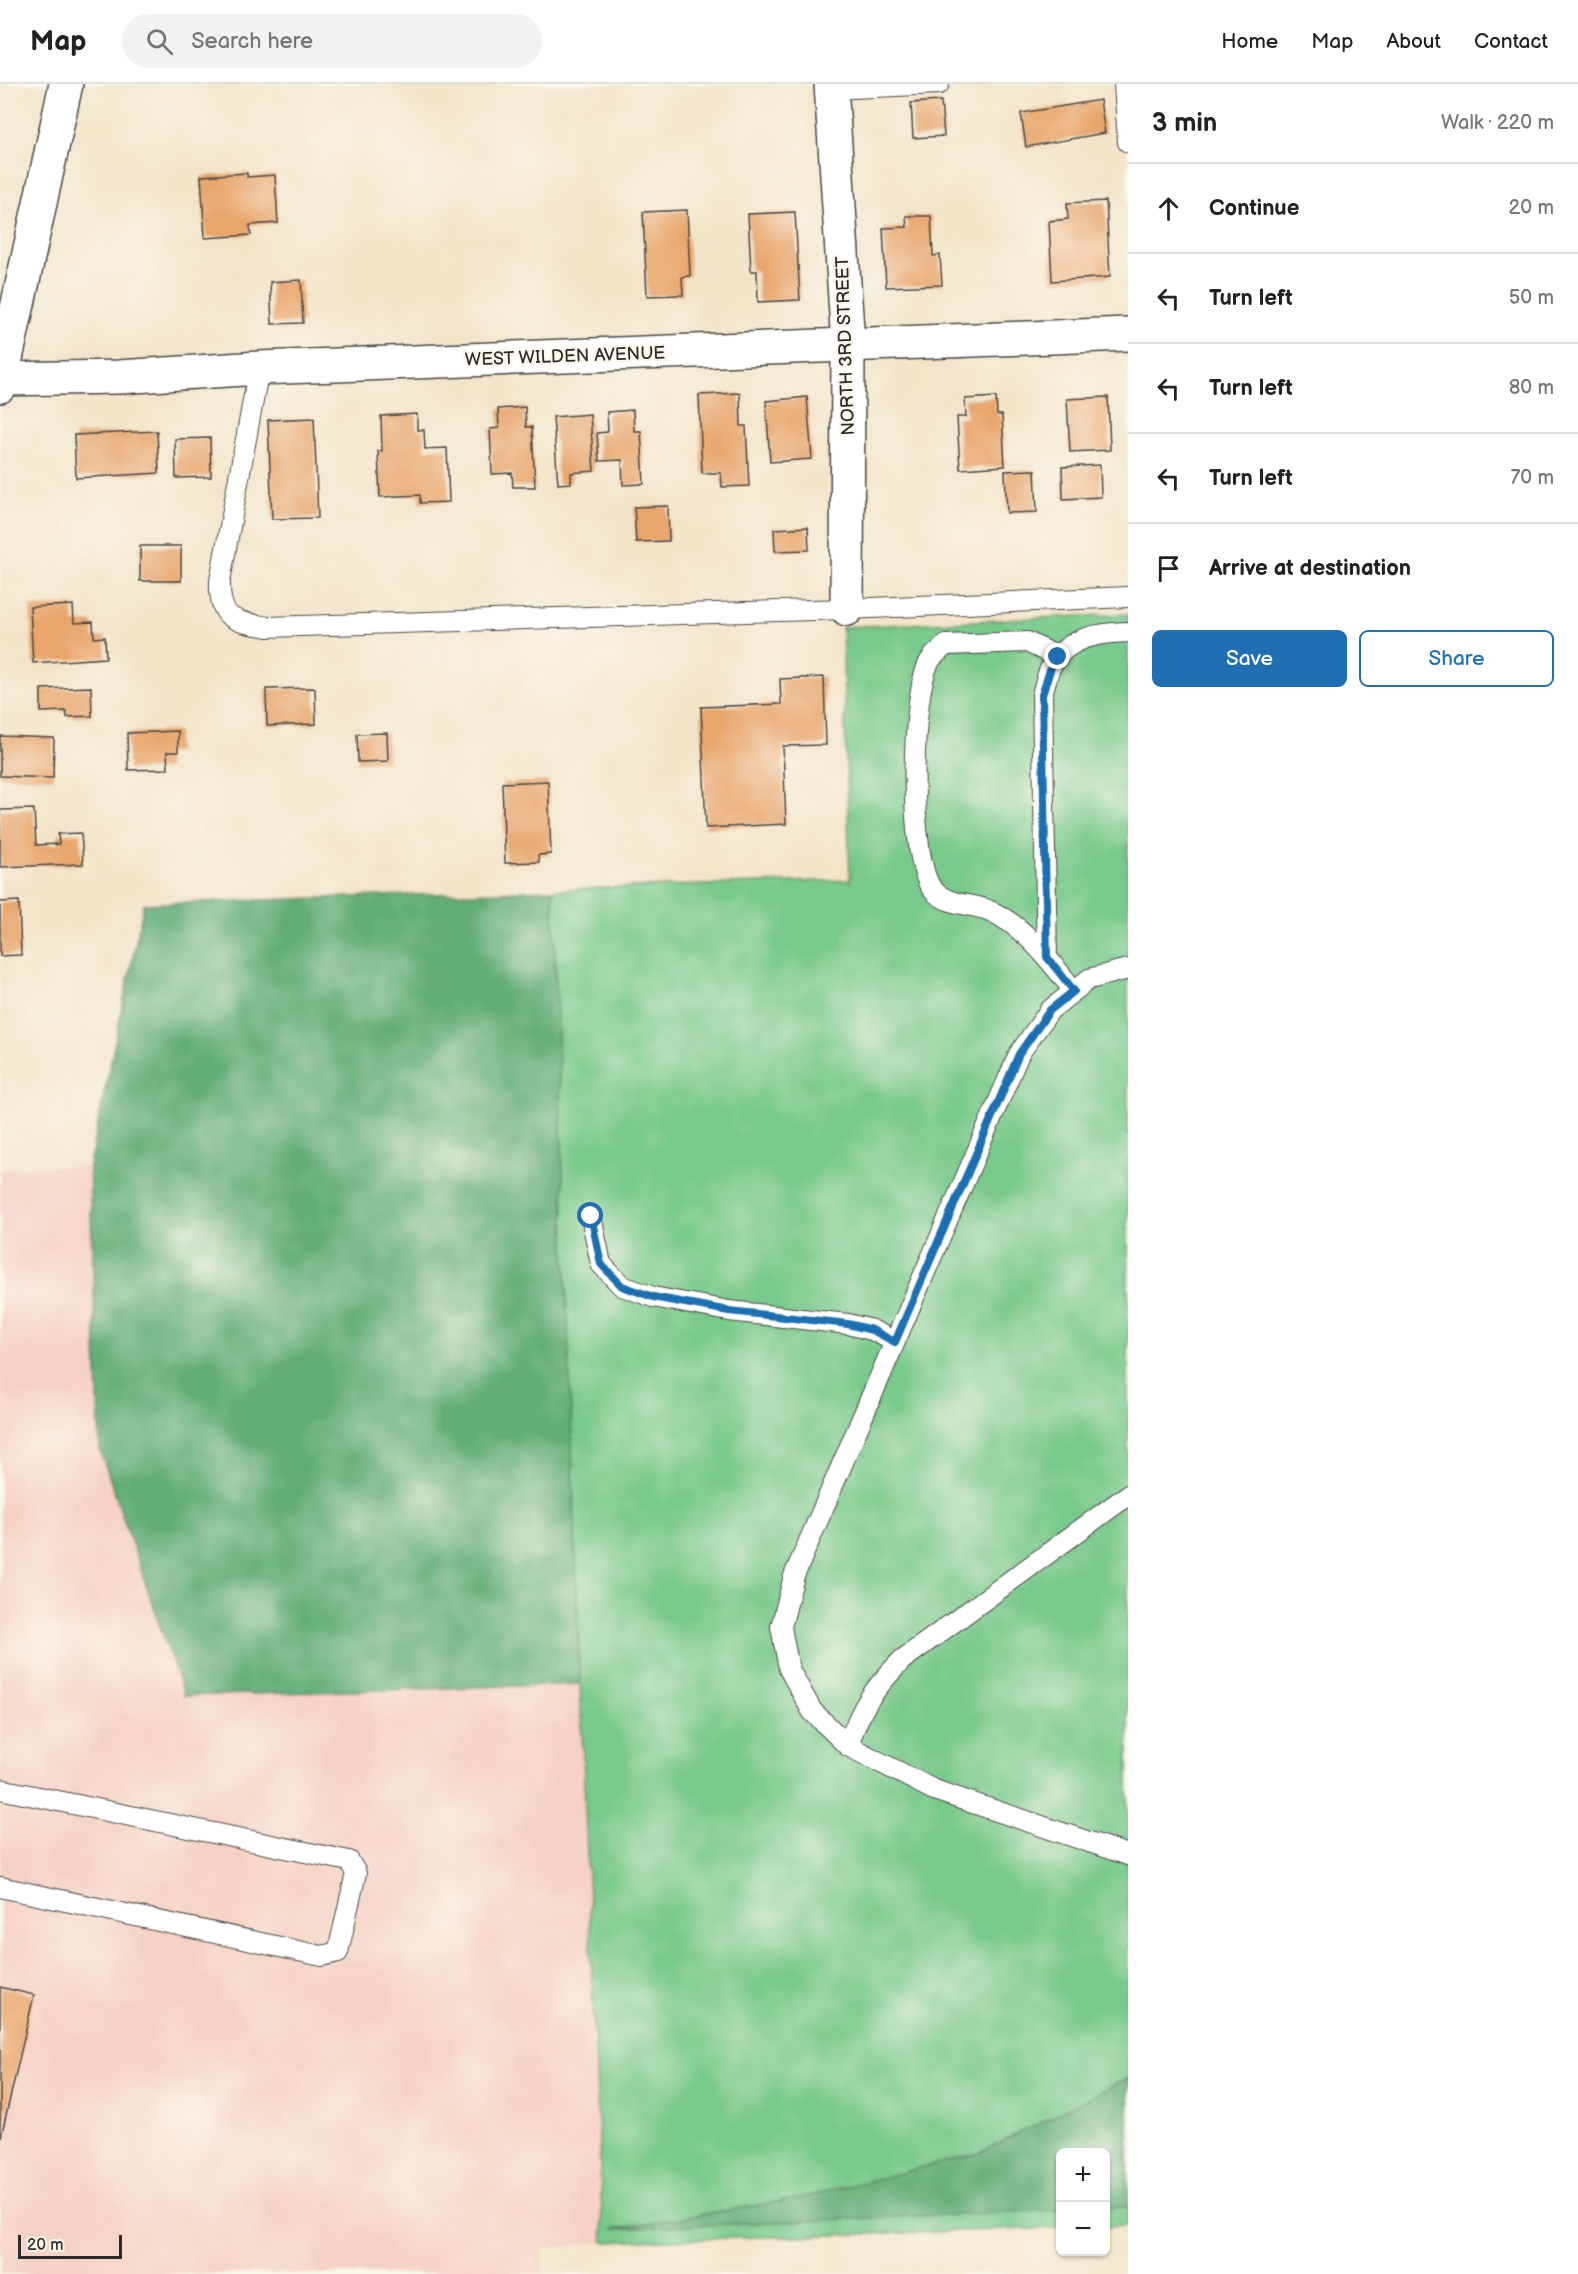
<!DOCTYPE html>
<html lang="en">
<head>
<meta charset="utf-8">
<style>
  :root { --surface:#fff; --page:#f2f2f2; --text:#222; --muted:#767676; --line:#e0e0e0; --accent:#1f6fb2 }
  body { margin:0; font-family:"Balsamiq Sans",sans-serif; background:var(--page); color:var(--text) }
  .controls { position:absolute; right:18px; bottom:18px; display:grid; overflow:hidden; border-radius:9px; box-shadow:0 2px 4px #0004 }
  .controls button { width:54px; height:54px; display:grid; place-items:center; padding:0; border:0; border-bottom:2px solid var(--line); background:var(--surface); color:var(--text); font:30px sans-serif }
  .scale { position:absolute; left:18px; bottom:15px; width:104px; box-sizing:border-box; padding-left:6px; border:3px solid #2b2b2b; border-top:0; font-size:16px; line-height:21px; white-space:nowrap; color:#2b2b2b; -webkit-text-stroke:4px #fbf7ec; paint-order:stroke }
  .stop { position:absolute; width:18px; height:18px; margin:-14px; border:4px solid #1f6fb2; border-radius:50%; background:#fff }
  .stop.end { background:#1f6fb2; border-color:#fff; box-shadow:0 2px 6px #0008 }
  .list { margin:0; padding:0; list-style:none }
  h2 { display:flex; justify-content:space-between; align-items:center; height:78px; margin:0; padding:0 24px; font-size:26px }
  h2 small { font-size:20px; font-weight:400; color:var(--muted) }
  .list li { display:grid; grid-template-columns:39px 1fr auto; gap:18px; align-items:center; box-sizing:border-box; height:90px; padding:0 24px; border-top:2px solid var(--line) }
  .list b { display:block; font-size:22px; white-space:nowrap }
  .list em { font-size:20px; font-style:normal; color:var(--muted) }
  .actions { display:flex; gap:12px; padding:18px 24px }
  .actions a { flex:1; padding:14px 0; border:2px solid var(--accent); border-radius:9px; text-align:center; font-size:21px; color:var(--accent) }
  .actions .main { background:var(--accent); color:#fff }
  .icon { flex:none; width:33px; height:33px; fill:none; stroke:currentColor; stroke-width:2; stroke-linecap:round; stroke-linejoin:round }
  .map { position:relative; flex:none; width:1128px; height:2190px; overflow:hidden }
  header { display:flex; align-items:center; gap:36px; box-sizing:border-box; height:84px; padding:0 30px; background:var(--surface); border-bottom:2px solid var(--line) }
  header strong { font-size:28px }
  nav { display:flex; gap:33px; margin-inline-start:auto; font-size:21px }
  .search { width:420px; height:54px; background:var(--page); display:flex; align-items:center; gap:15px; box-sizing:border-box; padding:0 21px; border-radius:33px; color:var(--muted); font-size:22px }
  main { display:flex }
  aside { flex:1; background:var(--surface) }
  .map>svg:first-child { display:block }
  .built { fill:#f6d1c5 }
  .green { fill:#78c98b; stroke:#527a5b; stroke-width:1.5 }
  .forest { fill:#62ad77; stroke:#466c51; stroke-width:1.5 }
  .building { fill:#e8a56c }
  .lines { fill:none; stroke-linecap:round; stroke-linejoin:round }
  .lane-casing { stroke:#494743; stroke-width:22 }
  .street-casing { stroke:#494743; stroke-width:36 }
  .secondary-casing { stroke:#494743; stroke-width:36 }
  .primary-casing { stroke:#494743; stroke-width:36 }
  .lane { stroke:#fff; stroke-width:20 }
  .street { stroke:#fff; stroke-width:33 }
  .secondary { stroke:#fff; stroke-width:33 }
  .primary { stroke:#fff; stroke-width:33 }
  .route { stroke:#1f6fb2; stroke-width:8 }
  .labels { text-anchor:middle; stroke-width:5; stroke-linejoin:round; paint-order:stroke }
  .street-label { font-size:18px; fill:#2b2b2b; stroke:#fbf7ec }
</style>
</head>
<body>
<header>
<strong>Map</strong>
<div class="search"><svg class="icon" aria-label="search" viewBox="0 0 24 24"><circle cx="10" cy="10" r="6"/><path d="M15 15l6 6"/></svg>Search here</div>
<nav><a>Home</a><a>Map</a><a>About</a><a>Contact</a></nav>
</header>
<main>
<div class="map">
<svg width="1128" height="2190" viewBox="0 0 1128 2190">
  <rect width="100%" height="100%" fill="#fbf7ec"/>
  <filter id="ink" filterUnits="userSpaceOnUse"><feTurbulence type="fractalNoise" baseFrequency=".0167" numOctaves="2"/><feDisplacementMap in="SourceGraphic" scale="12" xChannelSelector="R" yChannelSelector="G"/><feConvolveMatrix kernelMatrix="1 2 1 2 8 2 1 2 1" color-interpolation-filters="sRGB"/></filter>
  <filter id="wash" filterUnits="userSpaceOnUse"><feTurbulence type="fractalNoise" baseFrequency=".008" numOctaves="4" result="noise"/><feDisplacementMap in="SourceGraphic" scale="24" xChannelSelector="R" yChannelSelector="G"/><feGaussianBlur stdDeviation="1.35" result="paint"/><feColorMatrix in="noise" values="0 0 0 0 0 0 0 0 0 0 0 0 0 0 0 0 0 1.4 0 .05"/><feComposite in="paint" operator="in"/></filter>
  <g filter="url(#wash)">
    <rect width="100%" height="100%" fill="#f3e5ca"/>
    <path class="built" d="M89,1082l11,284 84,246 396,-12 23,558 -61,7 1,25h-543v-1105z"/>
    <path class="green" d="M1128,530v1612l-22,1v-75h-46v76l-457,14 -23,-558 -27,-794 297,-10 -8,-253z"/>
    <path class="forest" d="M553,806l27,794 -396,12 -84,-246 -11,-284 55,-262z
      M1128,1994v129l-22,1v-56h-46v58l-447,19 187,-31 180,-45z"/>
    <g id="blocks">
      <path class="building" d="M1100,16l5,33 -79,14 -5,-34z
        M941,17l3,35 -31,2 -2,-35z
        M247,89v4l28,-2 3,48 -28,2 1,10 -46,3 -4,-62z
        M1106,117l4,76 -58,4 -3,-60 19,-2 -1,-16z
        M687,126l3,66 -8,1 1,18 -36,1 -4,-84z
        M795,128l5,88 -42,2 -1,-31h-6l-3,-57z
        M906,132h25l2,40 7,-1 2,30 -56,2 -3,-59 24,-1z
        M301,196l2,43 -31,1 -2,-42z
        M740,309l1,33h5l3,60 -27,1 -1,-14h-19l-3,-78z
        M807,313l5,62 -42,3 -4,-61z
        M996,313l1,18h5l3,51 -45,3 -3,-52h9l-1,-18z
        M1108,313l2,53 -40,2 -3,-53z
        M525,323l1,20h6l3,60h-22l-1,-14 -20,1 -2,-45 9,-1 -1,-19z
        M633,326l1,21h7l3,53 -21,1 -1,-25 -23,1 -2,-28 11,-1 -1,-20z
        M417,330v16h7l1,19 22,-1 2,54 -29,1v-8l-40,2 -2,-46h4l-1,-35z
        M590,330l4,57 -23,2v10l-13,1 -5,-67z
        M314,334l4,100 -46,1 -4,-99z
        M157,347l2,42 -83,5 -2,-43z
        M210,354l1,39 -35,1 -1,-39z
        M1100,381l1,32 -38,2 -1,-32z
        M1035,386l2,42 -30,1 -2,-42z
        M668,422l1,35 -33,1 -2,-35z
        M808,443l1,23 -34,1 -1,-22z
        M140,462h41v35h-41z
        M73,521l1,18 19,-1 1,16 11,-1 1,21 -73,5 -3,-56z
        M824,593l2,68 -43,1 3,78 -80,4 -5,-121 80,-3 -1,-25z
        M91,603l1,29 -25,1 -1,-6 -25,1v-23z
        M315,604l1,36 -49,2 -1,-37z
        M178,647v21h-11l1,17 -40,1 -1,-37z
        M387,649l1,28 -30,1 -1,-28z
        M0,652l54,2 -1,40 -53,-2z
        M548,697l3,73 -13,1 1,7 -34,1 -3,-80z
        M34,725l2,36 23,-1 -1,-10 23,-1 2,31 -83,3v-57z
        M19,817l2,54 -21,1v-54z
        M0,1903l34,8 -33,142h-1z"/>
    </g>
  </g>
  <g filter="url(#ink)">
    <use href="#blocks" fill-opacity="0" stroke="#494743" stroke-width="1.5"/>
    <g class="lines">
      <defs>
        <path id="lane" d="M1124,0l4,58
          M831,5l108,-5
          M259,284l-39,213c-1,40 14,40 48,46l579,-18 281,-12
          M1058,573l-31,-15 -81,3c-5,5 -13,10 -16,16 -20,32 -22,201 3,229 13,15 38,14 55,20 36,15 63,52 86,81
          M1047,873l-5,-262c3,-10 5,-23 11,-32 16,-26 46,-30 75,-31
          M1128,885l-39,10 -39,31 -31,44 -225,522 -13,51 8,42 23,42 36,35 86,44 194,65
          M591,1132l10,48 21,22 31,11 76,14 119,13 24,6 23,12
          M848,1662c13,-40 25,-56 54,-86l226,-165
          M0,1705l349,72 7,12 -18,79 -16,4 -322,-69"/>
        <path id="street" d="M831,0l17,261 -1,264"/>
        <path id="secondary" d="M1,295l118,-2 140,-9 869,-34"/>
        <path id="primary" d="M0,302l66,-302"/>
      </defs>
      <use href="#lane" class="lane-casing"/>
      <use href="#street" class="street-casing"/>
      <use href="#secondary" class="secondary-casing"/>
      <use href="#primary" class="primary-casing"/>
      <use href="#lane" class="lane"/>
      <use href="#street" class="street"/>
      <use href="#secondary" class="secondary"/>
      <use href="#primary" class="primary"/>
    </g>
  </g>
  <g class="lines" filter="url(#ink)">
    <path class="route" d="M591,1132l10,48 21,22 31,11 76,14 119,13 24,6 23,12 124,-288 31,-44 24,-19 -27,-34 -5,-262 10,-31 6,-7"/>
  </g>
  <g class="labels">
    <g class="street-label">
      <text transform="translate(845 262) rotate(-92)" y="6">NORTH 3RD STREET</text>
      <text transform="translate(565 272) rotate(-2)" y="6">WEST WILDEN AVENUE</text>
    </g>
  </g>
</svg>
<div class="controls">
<button>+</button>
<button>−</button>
</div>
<div class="scale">20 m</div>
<div class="stop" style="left:591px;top:1132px"></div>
<div class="stop end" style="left:1058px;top:573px"></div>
</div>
<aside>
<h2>3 min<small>Walk · 220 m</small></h2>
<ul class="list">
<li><svg class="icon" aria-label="ahead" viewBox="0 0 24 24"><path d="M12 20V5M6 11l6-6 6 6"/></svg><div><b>Continue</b></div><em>20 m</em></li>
<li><svg class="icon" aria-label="left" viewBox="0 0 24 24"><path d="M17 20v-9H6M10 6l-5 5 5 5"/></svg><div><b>Turn left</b></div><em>50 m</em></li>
<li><svg class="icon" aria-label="left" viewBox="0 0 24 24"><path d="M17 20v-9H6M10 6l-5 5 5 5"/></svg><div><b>Turn left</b></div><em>80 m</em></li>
<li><svg class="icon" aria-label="left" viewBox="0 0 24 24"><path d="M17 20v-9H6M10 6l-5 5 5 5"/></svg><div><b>Turn left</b></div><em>70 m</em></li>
<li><svg class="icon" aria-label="arrive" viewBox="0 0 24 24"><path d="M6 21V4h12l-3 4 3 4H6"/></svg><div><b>Arrive at destination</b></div></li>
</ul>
<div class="actions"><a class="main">Save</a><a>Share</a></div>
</aside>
</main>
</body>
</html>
